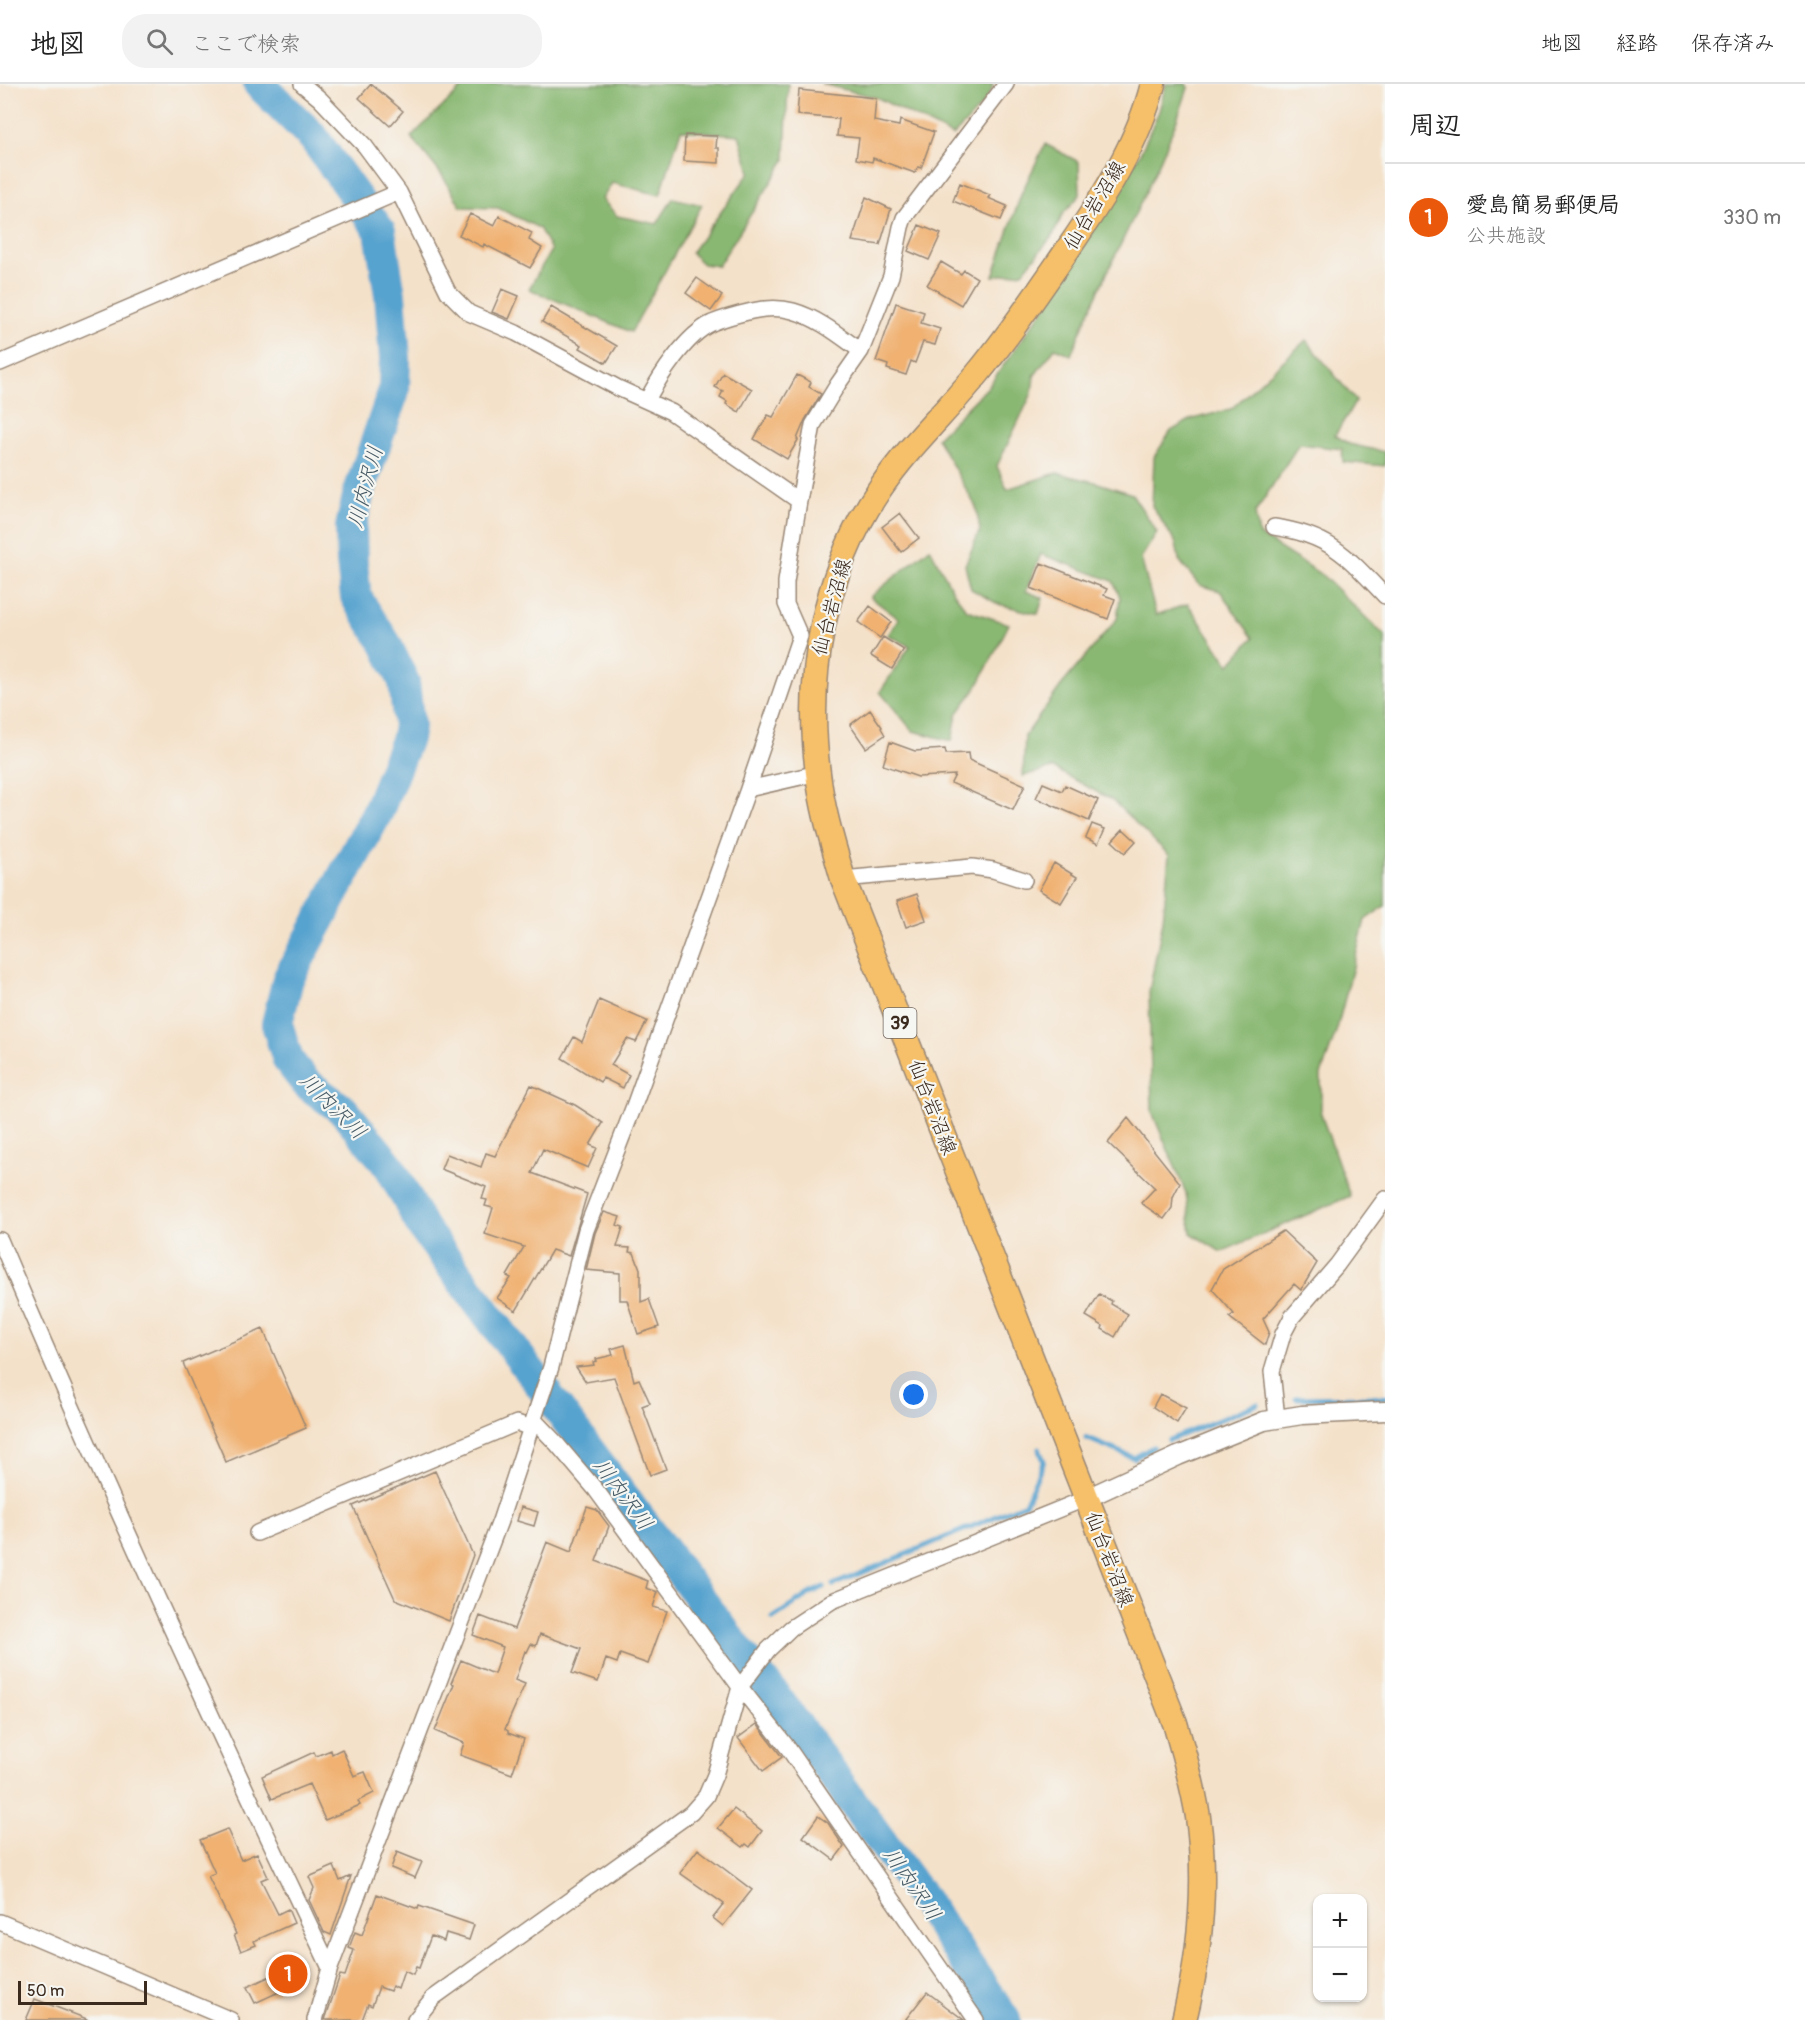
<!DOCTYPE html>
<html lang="ja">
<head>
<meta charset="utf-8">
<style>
  :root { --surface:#fff; --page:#f2f2f2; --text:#222; --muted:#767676; --line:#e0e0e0; --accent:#ea580c }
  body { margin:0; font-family:Pangolin,"Klee One",sans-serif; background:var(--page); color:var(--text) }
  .controls { position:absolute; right:18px; bottom:18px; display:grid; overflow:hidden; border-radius:12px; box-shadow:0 2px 4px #0004 }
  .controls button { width:54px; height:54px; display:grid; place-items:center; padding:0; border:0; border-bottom:2px solid var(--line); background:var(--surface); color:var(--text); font:30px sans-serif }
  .scale { position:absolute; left:18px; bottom:15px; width:129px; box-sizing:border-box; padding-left:6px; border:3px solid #3b2a1e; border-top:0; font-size:16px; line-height:21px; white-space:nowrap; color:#3b2a1e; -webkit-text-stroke:4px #f6f6f2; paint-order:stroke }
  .you { position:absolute; left:914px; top:1311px; width:21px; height:21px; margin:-15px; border:4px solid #fff; border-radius:50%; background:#1a73e8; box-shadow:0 0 0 9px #1a73e833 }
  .badge { display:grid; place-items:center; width:39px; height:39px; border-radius:50%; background:var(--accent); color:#fff; font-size:20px; font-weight:700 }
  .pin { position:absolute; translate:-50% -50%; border:3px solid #fff; box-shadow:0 2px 6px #0006 }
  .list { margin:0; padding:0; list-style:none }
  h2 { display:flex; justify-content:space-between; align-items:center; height:78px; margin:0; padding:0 24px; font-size:26px }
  h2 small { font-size:20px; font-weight:400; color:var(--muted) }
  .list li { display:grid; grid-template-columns:39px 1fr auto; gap:18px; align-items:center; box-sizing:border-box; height:108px; padding:0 24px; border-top:2px solid var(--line) }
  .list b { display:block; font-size:22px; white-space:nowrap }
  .list p { margin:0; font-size:20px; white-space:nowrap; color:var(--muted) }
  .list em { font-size:20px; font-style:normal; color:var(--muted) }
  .icon { flex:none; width:33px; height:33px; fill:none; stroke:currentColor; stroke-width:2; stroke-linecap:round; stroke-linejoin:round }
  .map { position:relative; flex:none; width:1385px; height:1936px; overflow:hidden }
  header { display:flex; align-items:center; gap:36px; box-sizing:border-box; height:84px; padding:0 30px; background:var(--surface); border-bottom:2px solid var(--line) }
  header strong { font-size:28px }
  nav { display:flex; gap:33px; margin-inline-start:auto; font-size:21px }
  .search { width:420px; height:54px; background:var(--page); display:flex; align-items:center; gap:15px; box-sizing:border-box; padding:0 21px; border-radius:24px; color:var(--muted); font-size:22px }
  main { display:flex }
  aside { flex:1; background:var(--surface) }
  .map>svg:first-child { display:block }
  .forest { fill:#89b872; stroke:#627148; stroke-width:1.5 }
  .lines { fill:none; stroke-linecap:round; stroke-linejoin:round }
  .stream { stroke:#57a3cf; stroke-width:5 }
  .river { stroke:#57a3cf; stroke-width:32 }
  .building { fill:#f0b171 }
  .minor-casing { stroke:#988674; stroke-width:18 }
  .tertiary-casing { stroke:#988674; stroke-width:21 }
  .primary-casing { stroke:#988674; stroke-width:27 }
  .minor { stroke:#fff; stroke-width:15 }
  .tertiary { stroke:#fff; stroke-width:18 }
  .primary { stroke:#f6c06b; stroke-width:24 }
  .labels { text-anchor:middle; stroke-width:4.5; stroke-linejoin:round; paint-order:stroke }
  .shield { fill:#f6f6f2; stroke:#73675e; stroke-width:1.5 }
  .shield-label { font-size:18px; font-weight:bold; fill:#3b2a1e }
  .street-label { font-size:20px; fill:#3b2a1e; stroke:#f6f6f2 }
  .water-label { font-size:21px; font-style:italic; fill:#465a65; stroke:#f6f6f2 }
</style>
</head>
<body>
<header>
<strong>地図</strong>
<div class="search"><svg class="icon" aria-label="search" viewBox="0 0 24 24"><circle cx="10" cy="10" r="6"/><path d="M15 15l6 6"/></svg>ここで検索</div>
<nav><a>地図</a><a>経路</a><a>保存済み</a></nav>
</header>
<main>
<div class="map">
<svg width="1385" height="1936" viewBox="0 0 1385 1936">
  <rect width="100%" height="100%" fill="#f6f6f2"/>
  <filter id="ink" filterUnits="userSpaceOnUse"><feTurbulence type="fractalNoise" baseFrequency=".0167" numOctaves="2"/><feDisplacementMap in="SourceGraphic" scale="12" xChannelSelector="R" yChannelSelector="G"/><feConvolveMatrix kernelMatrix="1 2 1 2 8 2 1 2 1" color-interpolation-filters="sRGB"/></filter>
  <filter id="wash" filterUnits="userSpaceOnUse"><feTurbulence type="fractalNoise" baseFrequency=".008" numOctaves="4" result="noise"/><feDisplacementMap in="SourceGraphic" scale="24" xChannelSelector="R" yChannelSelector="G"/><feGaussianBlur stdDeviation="1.35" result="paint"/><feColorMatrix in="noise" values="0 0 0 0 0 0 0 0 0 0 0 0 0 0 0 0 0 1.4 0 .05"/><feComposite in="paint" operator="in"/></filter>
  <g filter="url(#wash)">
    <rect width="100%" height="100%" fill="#f4e1c9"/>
    <path class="forest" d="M469,0h319l-3,76 -67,106 -15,-2 -12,-11 59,-81 -11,-37 -58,-5 -21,65 -48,-12 -10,16 15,17 40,8 16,-26 29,7 -71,127 -102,-43 22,-39 -12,-22 -41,-20 -37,-1 -19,-32 -31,-38 53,-51z
      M822,0h171c-2,16 -29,40 -40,52l-75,-38z
      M1166,0h21l1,4c-30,93 -82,176 -117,267l-16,-7 -21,28 -2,17 -35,73 10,23 50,-16 38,9 37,12 25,38 -16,26 15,57 32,-11 41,61 24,-27 -33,-47 -21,-6 -20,-25 -3,-17 -24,-37 2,-49 17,-26 19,-11 41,-11 75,-69 50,61 -21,34 14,9 36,8v14l-42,-4 -1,-13 -43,-5 -44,69 4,22 63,40 63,61v270l-20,14 -28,109 -16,46v39l29,82 -129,56 -30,-19 -5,-40 -34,-81 -3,-120 14,-72 6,-65 -57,-55 -59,-32 -30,8 2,-40 35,-49 57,-68 3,-22 -7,-16 -72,-27 -15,37 17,7 -5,16 -40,-10 -27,-15 -6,-24 15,-35 -4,-23 -39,-69 51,-51 62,-87 90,-146 19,-43z
      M1045,60l34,18 1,33 -17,19 -10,21 -30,37 -30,4 29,-84z
      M930,464l24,45 13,17 42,14 -32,63 -20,27 -5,27 -39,-10 -33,-39 30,-46 -22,-11 11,-16 -29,-22z"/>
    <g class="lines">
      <path class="stream" d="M1296,1314l89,-1
        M1086,1354l48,20 19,-11
        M1169,1356l89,-36
        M833,1501l192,-81 19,-43 -5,-12
        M773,1534l36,-24 15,-7
        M743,1572l6,-9"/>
      <path class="river" d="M259,0l54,53 67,94 10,64 5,63 -1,32 -35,102 -8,35 1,35 4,35 30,47 18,38 5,44 -2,12 -29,73 -90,168 -11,45 11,36 18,23 38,28 46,56 33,61 328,439 23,27 142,195 89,131"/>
    </g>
    <g id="blocks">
      <path class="building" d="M371,0l32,27 -13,15 -31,-28z
        M799,6l77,8 -2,23 25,5 1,-6 34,12 -13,36 -3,-1 -3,6 -42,-15 -1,4 -16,-3 3,-21 -22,-2 2,-17 -42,-4z
        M685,51l32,1 -1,12h3v15l-35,-2z
        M960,99l30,12 -2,3 19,8 -6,14 -48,-19z
        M866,113l25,12 -11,36 -28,-4z
        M470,130l24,12 5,-10 33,17 -3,7 13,8 -12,20 -46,-24 -1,3 -24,-12z
        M919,141l22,9 -12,26 -21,-9z
        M941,178l20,12 3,-4 13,8 -16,27 -34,-20z
        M697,194l25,18 -11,15 -25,-18z
        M502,205l17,7 -10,23 -17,-7z
        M896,219l28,9 -3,11 19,6 -5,16 -12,-3 -8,21 -4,-2 -5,14 -19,-6 1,-4 -12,-4z
        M551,223l66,39 -11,17 -26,-15 2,-3 -40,-23z
        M723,289l29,16 -13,23 -13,-8 1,-3 -7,-4 3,-6 -8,-4z
        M797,291l14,7 -2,5 12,7 -16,26 -8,19 1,1 -11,19 -33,-20 14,-24 5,2z
        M900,429l19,25 -18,14 -19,-25z
        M1041,479l66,26 -3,6 11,4 -7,20 -77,-31z
        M870,522l21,16 -11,16 -22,-16z
        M883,553l21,13 -12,19 -21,-13z
        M870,626l12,17 -1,1 4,7 -19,13 -16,-23z
        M890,658l25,9 30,-2 1,5 22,-1 1,7 56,25 -12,25 -62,-27 4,-8 -37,2 -35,-12z
        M1043,699l19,8 3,-6 33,15 -9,21 -53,-23z
        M1092,740l13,5 -7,15 -12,-6z
        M1123,745l13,12 -11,12 -13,-12z
        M1054,779l23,14 -16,26 -22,-13z
        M917,810l9,26 -20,7 -9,-26z
        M599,916l48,21 -11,21 -9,-3 -16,26 18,10 -6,13 -20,-10 -3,4 -38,-24 12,-21 8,5z
        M531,1001l44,20 28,18 -13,22 7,3 -9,20 -45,-19 -11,24 55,21 -18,62 -17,-6 -36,61 -19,-13 14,-20 -4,-2 17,-29 -39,-13 8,-26 -8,-2 2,-6 -5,-1 4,-12 -45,-18 6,-15 34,13 5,-14 9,3z
        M1128,1034l52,65 -7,14 -1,11 -8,11 -23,-16 14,-15 -47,-45z
        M604,1128l16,5 -3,8 6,2 -6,20 13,1 -1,4 5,1 6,16v6h1v27l8,-3 10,28 -21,7 -11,-34h-7v-27l-34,-3 9,-37z
        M1283,1147l34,32 -16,27 -7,-6 -31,35 6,13 -4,13 -36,-28 5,-3 -22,-25 11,-20z
        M1099,1210l13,7 -1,3 17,10 -13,23 -13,-8 1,-3 -17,-10z
        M263,1245l43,99 -80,34 -43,-99z
        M625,1261l9,36 5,-2 11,24 -8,3 24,63 -16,6 -36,-98 -28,5 -10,-15 18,-2 -1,-3 4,-1 -1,-2 17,-4 -2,-6z
        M1160,1310l26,14 -9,15 -24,-16z
        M435,1387l38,84 -24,66 -54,-22 -42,-93z
        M521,1423l17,5 -4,14 -17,-5z
        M587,1423l10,3 12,16 -13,35 52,20 -2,7 12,4 -5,15 14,4 -19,53 -28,-10 -3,9 -11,-4 -8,23 -26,-9 9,-24 -41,-15 -4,12 -5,-2 -4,8 -2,-1 -10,29 10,4 -20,45 3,2v2l16,6 -12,35 -52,-19 4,-12 -29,-12 19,-47 -3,-1 10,-23 33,14 9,-27 -30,-12 7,-19 34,13 33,-87 24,10z
        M757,1640l25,33 -19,14 -25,-33z
        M342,1665l12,27 11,-4 9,21 -16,8 2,4 -35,15 -16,-36 -37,15 -10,-23 52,-24 2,4 15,-6 1,4z
        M734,1725l28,22 -12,16 -4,-3 -3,3 -25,-19z
        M818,1732l10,7 16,24 -10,13 -31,-23z
        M227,1745l14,31 16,-7 11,24 -7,3 17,34 10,-5 6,14 -40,18 2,4 -15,6 -7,-16 2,-1 -28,-58 7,-3 -15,-33z
        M698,1765l54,41 -29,36 -10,-8 11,-14 -44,-31z
        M397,1768l25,10 -7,16 -24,-10z
        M334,1782l6,15 11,-5 -20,59 -7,-3 -15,-32 5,-12 -5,-11z
        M377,1810l41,15 1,-3 55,19 -5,15 -23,-7 -2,8 -13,-5 -12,32 -3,-1 -3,8 -9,-4 -6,18 -6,-3 -2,5 -11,-4 -7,19 -4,-2 -6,16h-37l15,-45 5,1 9,-26 -5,-2 6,-16 7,3z
        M294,1878l8,15 -25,12 2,3 -24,11 -8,-16 28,-13 -1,-2z
        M927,1908l37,28h-59z
        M35,1915l52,20v1h-61z"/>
    </g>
  </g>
  <g filter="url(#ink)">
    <use href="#blocks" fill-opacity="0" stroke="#988674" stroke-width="1.5"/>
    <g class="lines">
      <defs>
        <path id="minor" d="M302,0l18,15 45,47 34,46 49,100 21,21 47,20 102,55 53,24 128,89 -13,81v22l14,32 -52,153
          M0,279l399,-171
          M647,316c13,-24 39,-65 65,-77 12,-5 27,-9 40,-12 14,-3 27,-4 41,0 25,7 47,25 68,40
          M799,417l14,-76 25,-41 23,-33 30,-75 10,-49 3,-9 102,-134
          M1274,443c56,8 74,30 111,69
          M843,795l129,-12 21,3 31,10
          M0,1156c104,246 215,487 330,728
          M1277,1335l-5,-48 11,-37 9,-17 45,-52 48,-66
          M534,1336l22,23 40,47 144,197 48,61 188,272
          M257,1449l260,-110 14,5
          M0,1838l231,98
          M315,1936l15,-52 170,-447 51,-154 35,-137 48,-124 114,-317 70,-16
          M415,1936l18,-22 258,-185 15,-17 9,-21 25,-88 28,-37 23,-22 41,-27 255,-103"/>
        <path id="tertiary" d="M1087,1414l91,-42 86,-35 38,-6 83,-4"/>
        <path id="primary" d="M1153,0c-15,60 -50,114 -85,165 -29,42 -57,84 -90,124 -32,39 -69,73 -97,114 -57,83 -76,187 -63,286 4,36 15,71 25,106l332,844c9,31 18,62 23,94 9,67 2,138 -14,203"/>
      </defs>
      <use href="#minor" class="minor-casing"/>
      <use href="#tertiary" class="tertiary-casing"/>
      <use href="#primary" class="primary-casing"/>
      <use href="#minor" class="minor"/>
      <use href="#tertiary" class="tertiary"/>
      <use href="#primary" class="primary"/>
    </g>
  </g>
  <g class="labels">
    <rect class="shield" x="883.5" y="924" width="33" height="30" rx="4.5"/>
    <g class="shield-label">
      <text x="900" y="945">39</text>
    </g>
    <g class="street-label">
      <text transform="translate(1094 121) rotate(-59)" y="7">仙台岩沼線</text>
      <text transform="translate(831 523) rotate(-75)" y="7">仙台岩沼線</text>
      <text transform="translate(933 1023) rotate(69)" y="7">仙台岩沼線</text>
      <text transform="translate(1110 1475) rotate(69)" y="7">仙台岩沼線</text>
    </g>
    <g class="water-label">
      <text transform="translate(365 403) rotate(-75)" y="7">川内沢川</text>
      <text transform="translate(333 1022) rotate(45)" y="7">川内沢川</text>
      <text transform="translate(623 1410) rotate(53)" y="7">川内沢川</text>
      <text transform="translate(912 1800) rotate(55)" y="7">川内沢川</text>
    </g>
  </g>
</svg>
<div class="controls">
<button>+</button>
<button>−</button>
</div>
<div class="scale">50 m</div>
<div class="you"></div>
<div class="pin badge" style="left:288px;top:1890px">1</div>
</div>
<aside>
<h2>周辺<small></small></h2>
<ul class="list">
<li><span class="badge">1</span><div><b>愛島簡易郵便局</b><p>公共施設</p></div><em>330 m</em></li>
</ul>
</aside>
</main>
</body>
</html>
